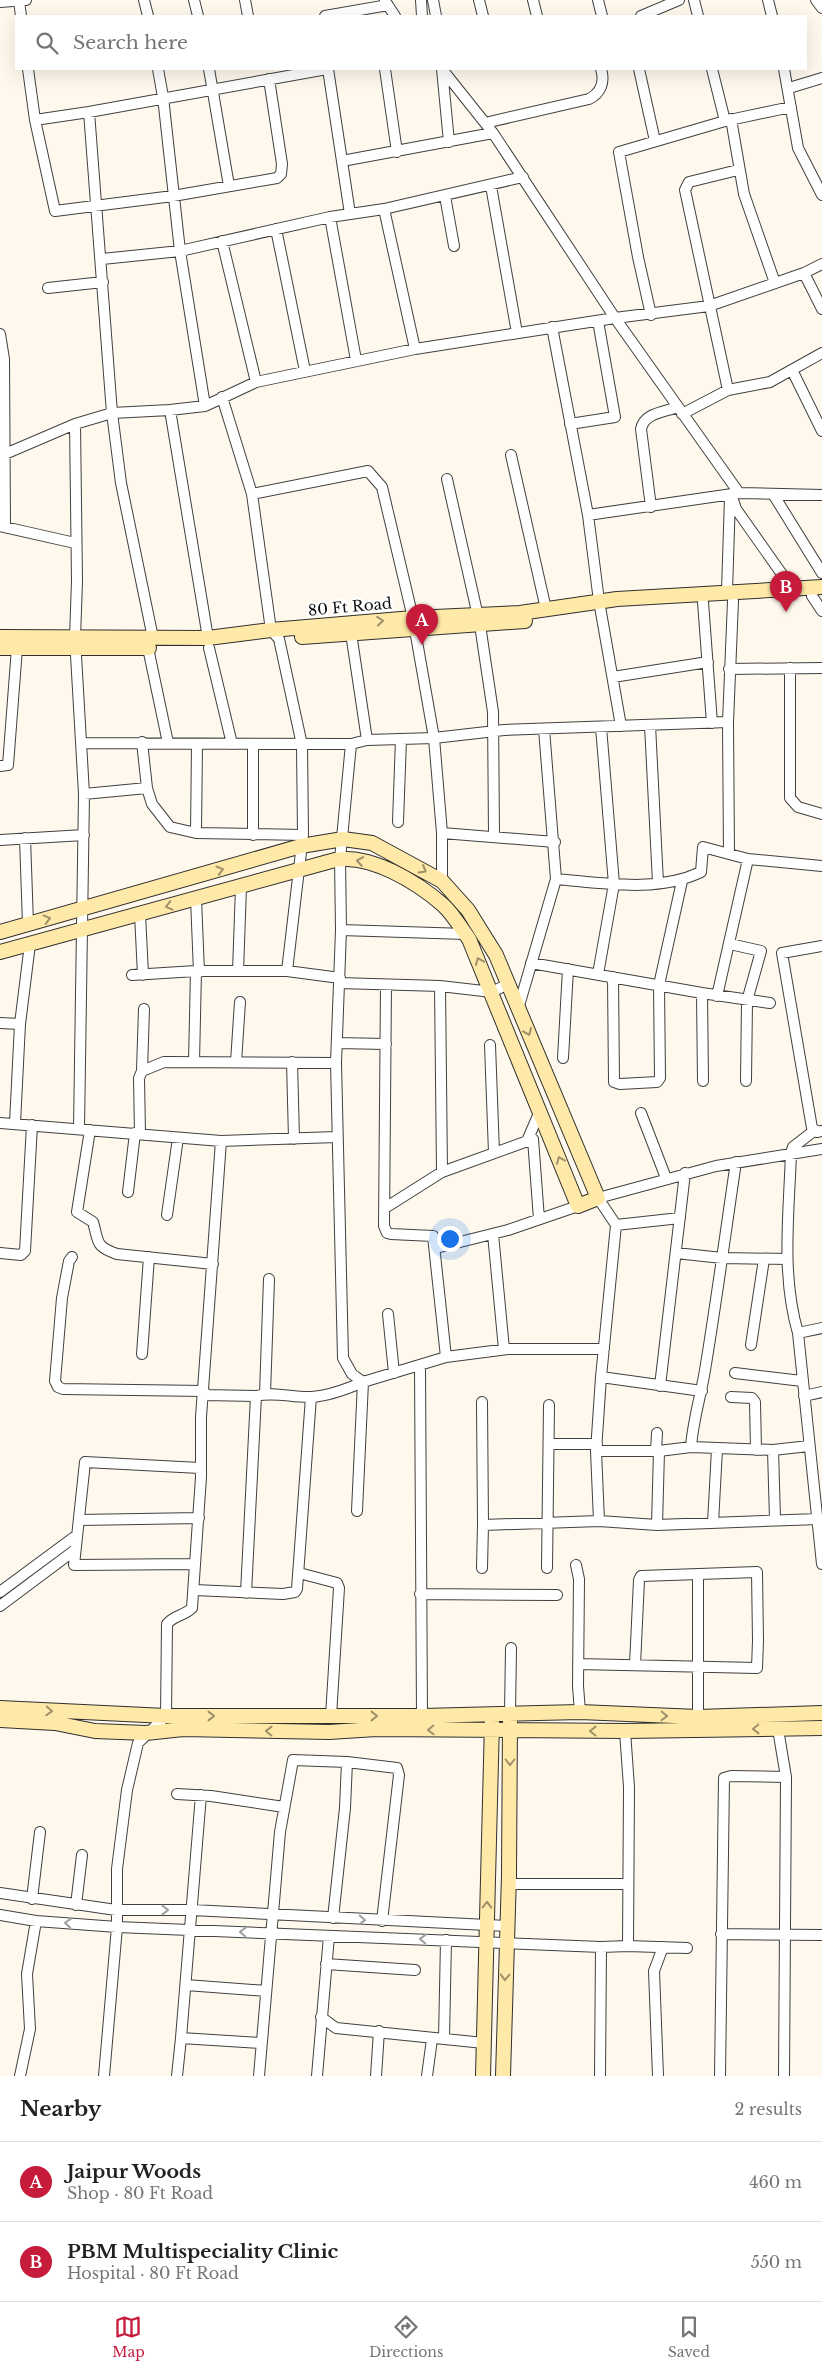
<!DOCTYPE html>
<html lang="en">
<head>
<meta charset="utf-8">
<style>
  :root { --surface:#fff; --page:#f6f6f6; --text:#222; --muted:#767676; --line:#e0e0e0; --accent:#c71b3c }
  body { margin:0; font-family:"Libre Baskerville",serif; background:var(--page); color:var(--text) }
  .you { position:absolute; left:449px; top:1238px; width:18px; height:18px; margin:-12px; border:4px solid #fff; border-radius:50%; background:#1a73e8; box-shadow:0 0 0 8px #1a73e833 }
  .badge { display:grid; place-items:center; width:32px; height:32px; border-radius:50%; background:var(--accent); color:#fff; font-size:16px; font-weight:700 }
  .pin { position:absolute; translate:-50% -41px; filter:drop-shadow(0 1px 2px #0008) }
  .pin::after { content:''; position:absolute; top:26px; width:18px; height:15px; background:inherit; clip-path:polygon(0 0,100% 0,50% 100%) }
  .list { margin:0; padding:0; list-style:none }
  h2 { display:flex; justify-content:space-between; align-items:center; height:65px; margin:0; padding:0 20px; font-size:21px }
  h2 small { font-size:16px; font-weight:400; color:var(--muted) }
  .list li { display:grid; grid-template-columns:32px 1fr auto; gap:15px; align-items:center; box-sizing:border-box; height:80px; padding:0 20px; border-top:1px solid var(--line) }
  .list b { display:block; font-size:19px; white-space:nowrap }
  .list p { margin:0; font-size:16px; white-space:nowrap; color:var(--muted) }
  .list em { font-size:16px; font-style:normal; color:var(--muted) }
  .icon { flex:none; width:28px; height:28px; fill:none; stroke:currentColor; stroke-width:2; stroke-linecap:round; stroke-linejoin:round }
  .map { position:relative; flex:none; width:822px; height:2076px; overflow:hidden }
  .search { position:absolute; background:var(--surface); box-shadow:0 5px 20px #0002; left:15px; right:15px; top:15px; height:55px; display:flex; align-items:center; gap:12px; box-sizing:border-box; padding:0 18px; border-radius:0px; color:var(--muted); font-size:19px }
  .sheet { height:225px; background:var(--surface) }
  nav { display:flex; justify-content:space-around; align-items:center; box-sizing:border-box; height:70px; border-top:1px solid var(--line); background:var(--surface); font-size:14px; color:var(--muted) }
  nav a { display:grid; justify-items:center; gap:2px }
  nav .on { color:var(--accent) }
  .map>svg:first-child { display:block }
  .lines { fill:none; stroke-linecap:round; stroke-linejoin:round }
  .street-casing { stroke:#404040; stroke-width:12 }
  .secondary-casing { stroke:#2f2f2f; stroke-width:16 }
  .street { stroke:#fff; stroke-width:10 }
  .secondary { stroke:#ffe9a8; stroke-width:14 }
  .oneway { stroke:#9e916a }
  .oneway2 { stroke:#9e9e9e }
  .labels { text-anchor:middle; stroke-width:5; stroke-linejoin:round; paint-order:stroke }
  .street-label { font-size:15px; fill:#0d0d0d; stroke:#fff }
</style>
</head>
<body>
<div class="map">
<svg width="822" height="2076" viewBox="0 0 822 2076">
  <rect width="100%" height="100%" fill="#fff9ed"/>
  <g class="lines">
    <defs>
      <path id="street" d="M144,0l4,16
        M194,0l4,16
        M245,0l3,16
        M421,0l1,16
        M433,0l3,16
        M479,0l4,16
        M533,0l4,16
        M598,0l4,16
        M694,0l4,16
        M768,0l4,16
        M816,0l6,8
        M19,1l2,15
        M385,1l10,15
        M0,2l26,-2
        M325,16l63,-11
        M641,16l38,-16
        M28,69l7,51 20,91 118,-15 104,-18 4,-4 1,-10 -13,-85
        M158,69l5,28 17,154 25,155
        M209,69l20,117
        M328,69l22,145
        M385,69l12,83
        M442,69l51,64 122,185 124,175
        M442,69l7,73
        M639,69l16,72
        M712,69l13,52 66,-14
        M784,69l14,79 24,47
        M789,88l33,-10
        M89,112l23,301 9,70 32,155
        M731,119l13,75 31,89
        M35,120l54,-8 238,-43
        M485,123l104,-24c12,-6 16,-17 12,-30
        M342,161l151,-28
        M491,186l26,147
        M445,196l9,50
        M384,209l31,140
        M330,217l26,143
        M276,229l29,142
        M222,241l34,141
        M102,259l78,-8 150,-34 54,-8 139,-32
        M804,273l18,36
        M48,288l55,-6
        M651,315l-13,-58 -19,-105 106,-31
        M552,327l36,188 11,86 22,125
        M0,334l4,25 1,167
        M792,370l30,61
        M728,390l-43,-200 4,-8 49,-12
        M222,397l30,97 19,136 8,9 23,106 1,90
        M170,410l38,228
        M682,414l46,-24 42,-8 52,-29
        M75,424l2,157 -2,57 9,156 -5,335
        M570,424l45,-7 -17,-96
        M0,454h5l70,-30 37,-11 58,-3 35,-4 51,-24 159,-33 200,-31 94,-12 95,-33 18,-9
        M511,455l35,154
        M447,479l33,146 13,87 1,123
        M252,494l116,-23 14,16 31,131
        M731,494l5,15 55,78
        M773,494l49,79
        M651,507l-10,-78c3,-16 23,-17 37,-22
        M588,515l151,-22 83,2
        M0,526l75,17
        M727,591l3,-94
        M812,596l10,15
        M733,601l-5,121 1,132 19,5 74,7
        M703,602l9,121
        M415,630l19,108 8,95v48
        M351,633l16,107
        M148,648l20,95
        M209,648l23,96
        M790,668v130l8,9 24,7
        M729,669l93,-1
        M613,677l95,-15
        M650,725l8,158
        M142,742l5,46
        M82,743l269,1 16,-4 67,-2 70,-8 224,-8
        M253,744v91
        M351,744l-11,115 1,71 -5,133 7,295 9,16 11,8 83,-25 62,-8h96
        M0,766l8,-1 9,-117
        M84,794l63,-6 5,16 18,23 26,6 107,2 -16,136
        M398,822l3,-83
        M196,833l1,-89
        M442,833l113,9
        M25,838l3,86
        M0,840l84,-5
        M556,879c47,4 101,14 145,-7l2,-25 26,7
        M196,899l3,73
        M140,914l3,61
        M341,930l125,4
        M730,944l31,7 -14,50 -1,80
        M822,946l-40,7 30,175 5,4 5,-1
        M531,963l171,30 68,10
        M238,971l3,-84
        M598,974l16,-90 -13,-157
        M132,975l64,-4h91l53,7
        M613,977l1,105 6,2 37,-2 3,-4 -1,-93 23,-104
        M339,983l101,3 52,6 16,-8
        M386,985l-2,241 3,7 4,1 42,2 13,121
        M440,986l2,186
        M702,993l1,88
        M717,996l31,-137
        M518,1009l38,-130 -12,-150
        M0,1023l20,1
        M337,1043l49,1
        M490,1045l4,108
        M563,1058l5,-89
        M194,1062l2,-91
        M236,1062l4,-60
        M292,1062l2,77
        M142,1071l2,-62
        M641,1113l25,65
        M0,1123l221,18 116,-4
        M15,1123l5,-99 10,-80
        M90,1130l-13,82 16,10c6,21 2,24 24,32l96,10
        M815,1130l-22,17 -2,6c-2,60 -10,122 7,180l24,-5
        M140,1134l-1,-56 3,-7 22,-9 172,1
        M527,1141l13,-30
        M128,1192l7,-59
        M385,1208l57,-36 91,-33 6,80
        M167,1215l11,-77
        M616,1225l64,-7
        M493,1234l11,115
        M436,1248l72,-18 70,-24
        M0,1253l21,2 4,-4 7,-126
        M676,1253l46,5 65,1
        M72,1257l-3,4 -7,37 -7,83 3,6 5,2 141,2
        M388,1314l6,59
        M798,1333l24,231
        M751,1345l13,-86
        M142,1354l7,-97
        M420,1366l2,350
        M735,1373l67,8
        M601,1377l101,14
        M660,1386l25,-213
        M265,1394l4,-115
        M204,1395l52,1c18,-5 37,2 55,1 18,-1 36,-8 52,-15l-6,129
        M804,1396l18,-4
        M731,1397l21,1 3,4 1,48
        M482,1402l1,123 116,-4 58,4 161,-6
        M549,1444h48
        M691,1447c2,-28 11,-55 15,-83 11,-67 20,-135 30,-202
        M773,1450l2,69
        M596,1451h63l32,-4 82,3 36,-4
        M656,1451l1,-18
        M79,1520l120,-2
        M599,1521l-3,-70 5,-74 15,-152 -18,-27 118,-32 106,-17
        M713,1523l4,-74
        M657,1525l2,-74
        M195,1564l-121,1 11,-103 115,6
        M576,1565l3,14 -1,107 2,26
        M482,1568l1,-43
        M547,1568l2,-163
        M299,1573l38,10 2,5 -8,128
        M698,1575v142
        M194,1590l89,4 12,-2 2,-3 14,-192
        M0,1592l77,-57
        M246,1593l10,-197
        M420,1594l137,1
        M0,1606l75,-56
        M578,1664l179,4 1,-27 -1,-69 -116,4 -2,4 -4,85
        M510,1713l1,-65
        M778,1729l8,48 -2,299
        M625,1731l4,56 -1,159 59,2
        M177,1794l34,2 73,11
        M201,1795l-20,243 80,5
        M509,1884h119
        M0,1893l116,17h76l315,16
        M32,1899l8,-67
        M76,1905l6,-50
        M0,1915l36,6 81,6 484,20 27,-1
        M333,1918l12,-110 2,-46
        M721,1934l101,1
        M326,1964l89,6
        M186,1985l80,6
        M321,2017l15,11 148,15
        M444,2039l2,-99
        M20,2076l10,-47 -3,-55 9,-53
        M104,2076l13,-149v-58l10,-79 11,-47 28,-27 1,-92c7,-9 17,-8 25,-16l9,-131v-60l20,-276
        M177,2076l4,-38
        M259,2076l21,-244 13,-72 54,2 50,6 2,7 -17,146
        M317,2076l12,-140
        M376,2076l3,-45
        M427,2076l5,-37
        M600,2076l1,-129
        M658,2076l-4,-105 9,-24
        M720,2076l4,-298 7,-2 55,1"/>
      <path id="secondary" d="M0,637l208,1 63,-8 142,-12 107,-5 97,-14 205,-12
        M302,637l223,-16
        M0,648h149
        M0,932l301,-86 42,-7 29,4 70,38 26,29 28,45 102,243 -20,8 -109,-267c-8,-11 -16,-25 -26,-34 -25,-22 -73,-52 -108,-45l-335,92
        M0,1708l166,8h256l158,-4 118,5 124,-4
        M0,1720l55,3 40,8 51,2 37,-4 146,3 47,-3 249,2 197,-3
        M483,2076l9,-354
        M503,2076l6,-201 1,-154"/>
    </defs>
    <use href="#street" class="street-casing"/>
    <use href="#secondary" class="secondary-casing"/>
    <use href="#street" class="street"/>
    <use href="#secondary" class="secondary"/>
  </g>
  <defs><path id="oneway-chevron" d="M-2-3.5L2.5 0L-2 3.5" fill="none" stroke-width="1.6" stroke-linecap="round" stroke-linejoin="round" transform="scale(1.25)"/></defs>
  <g class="oneway">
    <use href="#oneway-chevron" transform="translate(380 621) rotate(-5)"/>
    <use href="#oneway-chevron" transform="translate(360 861) rotate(-170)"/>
    <use href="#oneway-chevron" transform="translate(220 870) rotate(-16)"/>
    <use href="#oneway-chevron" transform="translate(423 870) rotate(31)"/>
    <use href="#oneway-chevron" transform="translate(169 906) rotate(165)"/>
    <use href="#oneway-chevron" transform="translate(47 919) rotate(-15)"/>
    <use href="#oneway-chevron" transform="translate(479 961) rotate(-113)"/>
    <use href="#oneway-chevron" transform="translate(528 1032) rotate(67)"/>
    <use href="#oneway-chevron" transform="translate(560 1160) rotate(-112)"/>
    <use href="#oneway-chevron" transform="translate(49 1711) rotate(3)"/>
    <use href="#oneway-chevron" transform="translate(211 1716)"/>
    <use href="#oneway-chevron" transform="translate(374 1716)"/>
    <use href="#oneway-chevron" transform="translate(664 1716) rotate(2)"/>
    <use href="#oneway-chevron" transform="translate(756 1729) rotate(179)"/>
    <use href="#oneway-chevron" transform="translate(431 1730) rotate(178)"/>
    <use href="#oneway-chevron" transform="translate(269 1731) rotate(-179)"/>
    <use href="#oneway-chevron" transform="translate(593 1731) rotate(-179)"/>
    <use href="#oneway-chevron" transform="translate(510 1762) rotate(90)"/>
    <use href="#oneway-chevron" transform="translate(487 1905) rotate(-89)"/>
    <use href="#oneway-chevron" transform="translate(505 1977) rotate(92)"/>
  </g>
  <g class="oneway2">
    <use href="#oneway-chevron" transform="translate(165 1910)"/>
    <use href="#oneway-chevron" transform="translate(362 1920) rotate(3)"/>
    <use href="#oneway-chevron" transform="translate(68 1923) rotate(-175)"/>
    <use href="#oneway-chevron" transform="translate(243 1932) rotate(-177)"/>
    <use href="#oneway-chevron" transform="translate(423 1939) rotate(-178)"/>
  </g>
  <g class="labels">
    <g class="street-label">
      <text transform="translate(350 607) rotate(-5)" y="5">80 Ft Road</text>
    </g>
  </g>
</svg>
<div class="you"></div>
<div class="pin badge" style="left:422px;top:645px">A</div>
<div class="pin badge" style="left:786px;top:612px">B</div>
<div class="search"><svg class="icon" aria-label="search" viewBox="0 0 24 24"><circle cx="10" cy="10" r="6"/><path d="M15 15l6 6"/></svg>Search here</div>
</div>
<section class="sheet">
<h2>Nearby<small>2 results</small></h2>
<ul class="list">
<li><span class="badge">A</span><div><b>Jaipur Woods</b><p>Shop · 80 Ft Road</p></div><em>460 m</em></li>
<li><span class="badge">B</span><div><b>PBM Multispeciality Clinic</b><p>Hospital · 80 Ft Road</p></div><em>550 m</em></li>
</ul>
</section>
<nav>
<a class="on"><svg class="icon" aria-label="map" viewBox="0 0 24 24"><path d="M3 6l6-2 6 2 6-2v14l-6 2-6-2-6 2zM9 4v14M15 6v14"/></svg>Map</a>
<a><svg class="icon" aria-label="directions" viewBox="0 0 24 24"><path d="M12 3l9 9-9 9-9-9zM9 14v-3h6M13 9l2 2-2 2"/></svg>Directions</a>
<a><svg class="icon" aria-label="saved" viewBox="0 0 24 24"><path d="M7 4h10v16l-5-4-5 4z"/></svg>Saved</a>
</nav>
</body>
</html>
